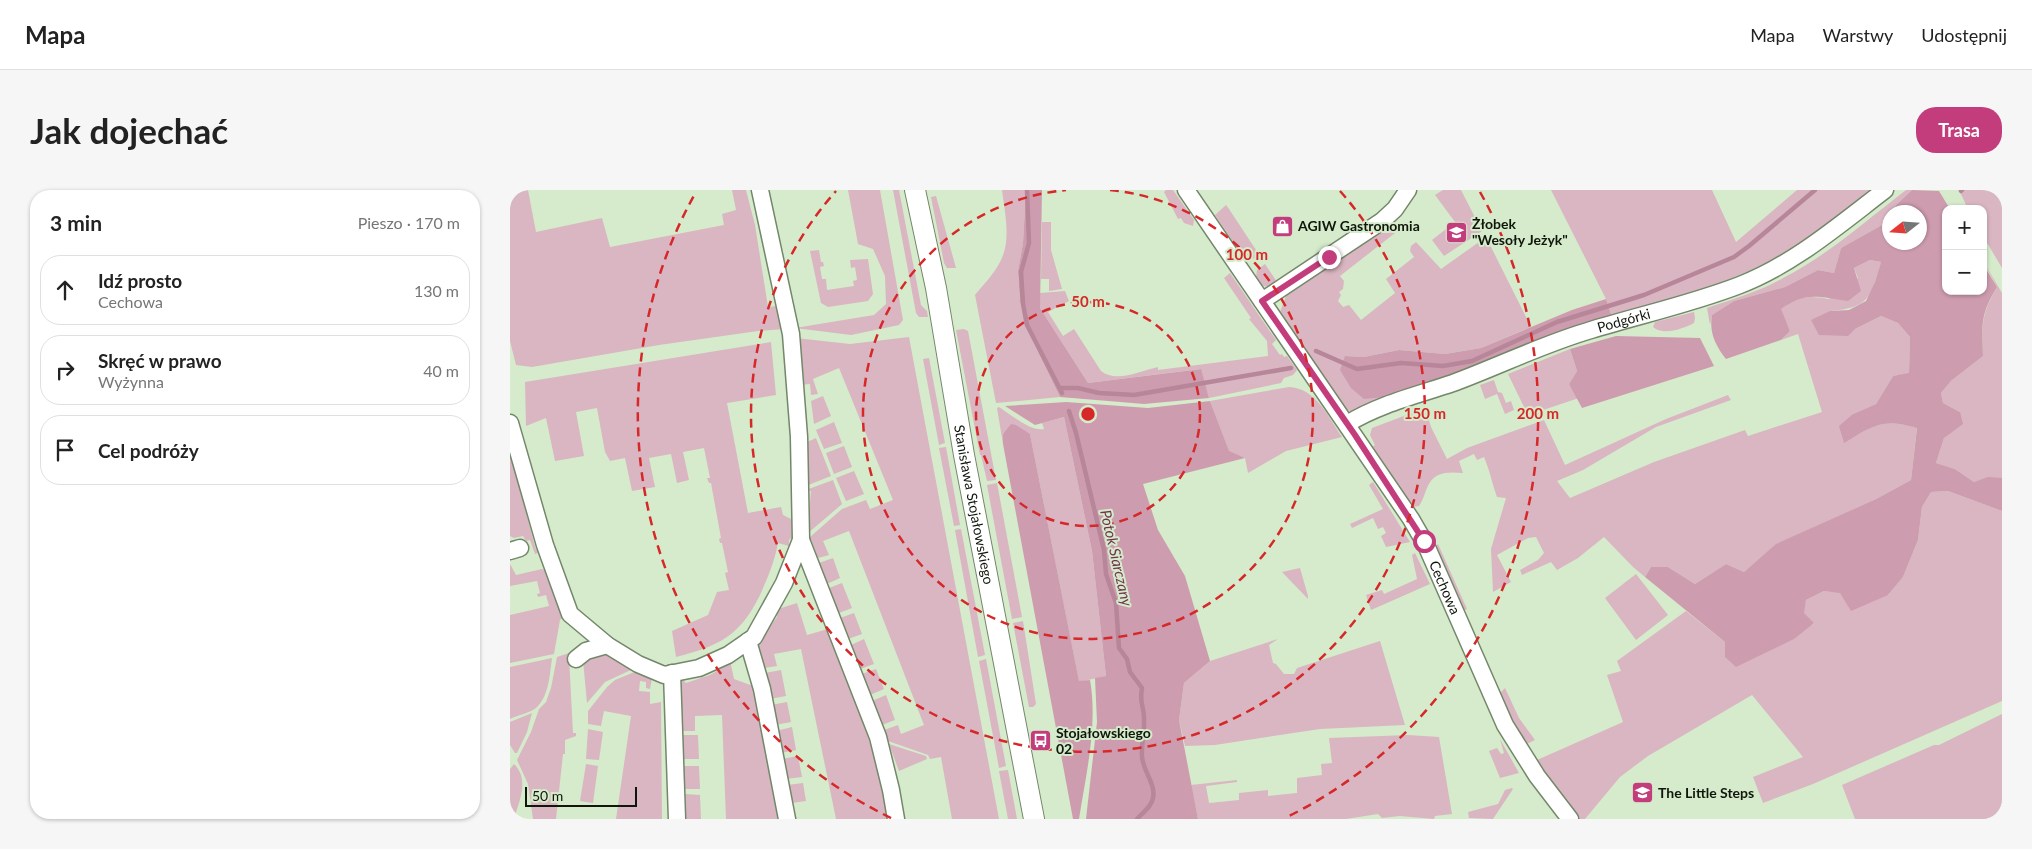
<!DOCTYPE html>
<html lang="pl">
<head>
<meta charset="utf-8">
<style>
  :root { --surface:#fff; --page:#f6f6f6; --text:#222; --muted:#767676; --line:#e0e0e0; --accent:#c33d7d }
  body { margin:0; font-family:Lato,sans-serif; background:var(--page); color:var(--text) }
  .controls { position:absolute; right:15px; top:15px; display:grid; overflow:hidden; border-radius:10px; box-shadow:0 1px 4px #0004 }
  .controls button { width:45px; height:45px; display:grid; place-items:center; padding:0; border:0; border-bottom:1px solid var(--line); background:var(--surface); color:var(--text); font:25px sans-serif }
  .compass { position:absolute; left:1372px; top:15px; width:45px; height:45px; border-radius:50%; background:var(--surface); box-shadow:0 1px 4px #0004; rotate:253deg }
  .scale { position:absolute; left:15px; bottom:12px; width:112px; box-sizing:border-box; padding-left:5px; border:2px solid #0f160b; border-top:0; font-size:14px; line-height:18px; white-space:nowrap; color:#0f160b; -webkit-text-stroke:4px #d5ebcb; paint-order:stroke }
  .stop { position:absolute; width:15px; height:15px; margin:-11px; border:4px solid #c33d7d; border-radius:50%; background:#fff }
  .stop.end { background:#c33d7d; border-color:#fff; box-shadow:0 1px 5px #0008 }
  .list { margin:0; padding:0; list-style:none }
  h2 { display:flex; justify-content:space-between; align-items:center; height:65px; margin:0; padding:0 20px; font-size:21px }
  h2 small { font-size:16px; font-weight:400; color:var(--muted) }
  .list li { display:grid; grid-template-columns:32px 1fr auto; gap:15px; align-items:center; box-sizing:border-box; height:70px; margin:0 10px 10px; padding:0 10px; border:1px solid var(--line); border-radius:20px }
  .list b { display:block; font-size:19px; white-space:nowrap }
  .list p { margin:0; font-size:16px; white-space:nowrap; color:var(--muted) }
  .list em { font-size:16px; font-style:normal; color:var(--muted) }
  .icon { flex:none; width:28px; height:28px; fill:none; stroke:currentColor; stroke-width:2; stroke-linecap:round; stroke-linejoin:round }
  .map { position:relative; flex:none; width:1492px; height:629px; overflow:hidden; border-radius:20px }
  header { display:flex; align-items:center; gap:30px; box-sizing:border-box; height:70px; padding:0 25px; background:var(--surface); border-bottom:1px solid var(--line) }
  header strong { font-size:24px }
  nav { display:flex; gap:28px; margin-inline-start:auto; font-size:18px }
  .intro { display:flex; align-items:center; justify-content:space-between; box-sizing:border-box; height:120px; padding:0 30px }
  h1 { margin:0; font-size:35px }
  .button { padding:12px 22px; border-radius:20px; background:var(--accent); color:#fff; font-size:18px; font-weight:700 }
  main { display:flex; gap:30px; padding:0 30px }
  aside { flex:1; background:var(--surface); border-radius:20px; box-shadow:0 1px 4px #0004 }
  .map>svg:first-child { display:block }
  .green { fill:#d9b6c2 }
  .forest { fill:#ce9caf }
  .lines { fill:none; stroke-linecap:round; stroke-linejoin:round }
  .stream { stroke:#b78698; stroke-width:4.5 }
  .minor-casing { stroke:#73876a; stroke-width:19 }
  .tertiary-casing { stroke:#73876a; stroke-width:22 }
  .minor { stroke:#fff; stroke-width:16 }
  .tertiary { stroke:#fff; stroke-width:20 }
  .route { stroke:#c33d7d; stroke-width:6 }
  .ring { fill:none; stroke:#d62828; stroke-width:2.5; stroke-dasharray:9 6 }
  .labels { text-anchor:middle; stroke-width:4; stroke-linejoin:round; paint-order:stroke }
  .poi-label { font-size:14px; font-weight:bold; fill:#0f160b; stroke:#d5ebcb; text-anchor:start }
  .street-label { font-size:14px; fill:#0f160b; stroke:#d5ebcb }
  .water-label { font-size:15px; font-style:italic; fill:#71334e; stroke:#d5ebcb }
  .centre { fill:#d62828; stroke:#d5ebcb; stroke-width:2.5 }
  .ring-label { font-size:15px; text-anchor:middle; font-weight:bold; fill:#d62828; stroke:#d5ebcb; stroke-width:4; stroke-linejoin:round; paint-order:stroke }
</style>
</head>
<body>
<header>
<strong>Mapa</strong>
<nav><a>Mapa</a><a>Warstwy</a><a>Udostępnij</a></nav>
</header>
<div class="intro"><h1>Jak dojechać</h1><a class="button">Trasa</a></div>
<main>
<aside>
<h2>3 min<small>Pieszo · 170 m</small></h2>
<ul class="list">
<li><svg class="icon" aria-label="ahead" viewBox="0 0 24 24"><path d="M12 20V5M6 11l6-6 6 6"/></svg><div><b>Idź prosto</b><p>Cechowa</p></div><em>130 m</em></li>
<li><svg class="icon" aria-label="right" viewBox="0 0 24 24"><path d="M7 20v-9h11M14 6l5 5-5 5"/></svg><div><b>Skręć w prawo</b><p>Wyżynna</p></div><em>40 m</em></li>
<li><svg class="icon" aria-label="arrive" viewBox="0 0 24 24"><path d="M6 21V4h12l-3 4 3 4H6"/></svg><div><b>Cel podróży</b></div></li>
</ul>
</aside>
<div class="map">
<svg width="1492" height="629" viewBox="0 0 1492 629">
  <rect width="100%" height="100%" fill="#d5ebcb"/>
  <path class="green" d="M0,0h18l8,42 66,-14 8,29 114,-22 -2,-11 14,-4 -4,-20h14l9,35 13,82 10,-1 6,23 -26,2 -99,14 -127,22 -16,-2 -6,-24z
    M338,0h32l23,130 -4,5 -48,10 -56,-7 79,-13 12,-11 -1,-28 -12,-27 -15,-5z
    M383,0h6l22,115 6,6 1,6h-9l-3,-4z
    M492,0h24l-3,53 -5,28 2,31 18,50 22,45 -64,6 -21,-108c8,-10 18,-20 24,-31 13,-22 6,-50 3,-74z
    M656,0h7l21,30 -1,6 -9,-3 -3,-5 -3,1 -14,-27z
    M933,0h18l21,41 -38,25 -12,-16 23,-18 -20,-27z
    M1041,0h161l24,52 61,-52h73c-33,25 -65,53 -103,72 -48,25 -103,40 -155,55l-6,-18z
    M1396,0h6l-16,15 -2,7h-4l-1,9 -48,27 -7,25 -16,-3 -33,17 -51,14 -22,14 -2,10 -3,-17c27,-9 54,-17 78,-31 44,-23 82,-57 121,-87z
    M1449,0h43v78l-19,-32v-27h-15z
    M426,6l20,72h-9l-3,-5 -13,-66z
    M716,15l3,4 31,47 -14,5 -31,-46z
    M532,32h9v28l11,39 -13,2v-12h-8z
    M879,36l6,7 -55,43 4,5 -1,8 -4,3 2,3 -3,6 5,6 6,-2 12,15 34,-27 -9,-14 28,-22 -4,-6 1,-5 5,-4 25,27 45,-32 45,90 -50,21 -36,6 -46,-4 -35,7 -19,-1 50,40 -43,16 -6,-3 -66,-97 6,-16z
    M309,60l2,12h2l1,4 -4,1 2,12h4l1,11 27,-4 -1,-5 4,-1 -2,-13 -4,1 -1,-8 18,-1 5,35 -5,7 -40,6 -7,-4 -11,-52z
    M811,62l-1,6 -48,29 -9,-1 -7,-9 1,-7 8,-6 12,18z
    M1360,70l11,2c-10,35 -12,46 -51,49l25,18 26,-13 17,7 12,14 -1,37 -16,2 -17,28 -23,10 -9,28c32,-17 35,-23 73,-15l-6,53 -35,19 -99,45 -33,28 -18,-8 -31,20 -27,-17h-17l-6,10 -12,-10 -29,-30 -26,21 -21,12 -6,-8 -29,13 -2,-5 18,-10 6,-7 -8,-16 -8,1 -31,17 14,27 -18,10 -2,-43 15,-51 -9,-1c-5,-14 -7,-26 -13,-40l-7,3 -3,-6 -15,7 4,12c-15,-1 -29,-2 -36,15 -3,7 -4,12 -8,18l-6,1 -41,-60 3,-2 -5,-10 2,-7 53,-20 6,19 16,32 20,-11 77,-28 21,45 101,-46 62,-24 3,5 -75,27 -73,43 -26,11 13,17 84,-36 91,-32 3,6 74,-24 -24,-78 -17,6 9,-9 -10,-22c19,-13 27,-14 49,-10l29,-21 -4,-10z
    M1473,71l19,32v185h-14l-14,4 -19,-13 -19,-6 8,-25 16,-26 -17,-9 -2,-10 10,-12 32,-25c-1,-31 -2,-41 14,-69z
    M720,83l46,67 -4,4 8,11 2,-1 2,3 3,-1 10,14 -4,5 -9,3 -3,5 -72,15 -9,-29 -112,14 -48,-75v-15l25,-2 4,10 -21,11 15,24 11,-7 27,42c15,12 40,0 57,-4v3l110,-14 -1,-15 -18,-22 2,-1 -27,-40z
    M1184,122l1,6 -1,5c-11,6 -31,13 -41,4l2,-5z
    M454,139l4,2 28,149 -9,1 -6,-26h-1l-24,-125z
    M399,147l90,482h-47l-11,-62 -11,2 -2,-4 -40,-14 -4,-11 14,-5 3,9 23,-9 -75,-194 -26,10 6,14 -11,3 -8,-21 32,-28 24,-9 4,9 23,-9 -54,-132 -26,11 5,15 -7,1 -1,-11 -10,1 -4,-47 54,6z
    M261,152l5,53 -49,8 21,110 33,-6 2,8 8,4 4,15 -6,6v6l-11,-3c-4,20 -10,34 -18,52 -20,41 -41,51 -84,62l-4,-26 36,-16 9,-23 12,-2 -4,-17 3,-1 -6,-29h-2l-1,-4 2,-1 -10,-55h-2l-2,-5h3l-6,-30 -21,4 6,28 -12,3 -6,-29 -22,4 6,29 -23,4 -7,-33 -15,3 -5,-9 -8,-44 -21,4 8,44 -29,5 -9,-43 -20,8 -1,-44z
    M1060,159l7,22 -8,13 10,14 -51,17 -20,-41z
    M419,168l16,85 -6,2 -16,-86z
    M984,190l4,12 4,1 4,10 5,-2 3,9 -9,4 -8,-20 -12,5 -5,-14z
    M779,197c27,1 40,31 53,50l-56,14 -38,22 -3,-15 -16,-6 -19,-51z
    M313,206l8,20 -17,8 -3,-23z
    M489,217c11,7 32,25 45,22l-2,-6 22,-6 28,134 14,125 -27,6 -49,-248 -27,-1v11l-6,-36z
    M324,232l8,21 -18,6 -8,-19z
    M306,248l15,38 -25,10 -1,-43z
    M334,256l8,21 -18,7 -8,-21z
    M436,257l14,78 -6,1 -15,-78z
    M0,262l26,98 5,-1v3l-6,2 -5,-14 -4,1 -3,-5 -9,2 -4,-2z
    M344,281l10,23 -18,7 -10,-23z
    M323,290l9,24 -35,30 4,-43 -5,-1z
    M863,292l37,60 -24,5 -5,-11 5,-3 -3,-6 -5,2 -5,-11 -21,10 -2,-4 33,-15 -14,-24z
    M487,293l25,134 -10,2 -25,-134z
    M1438,301l54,20v190l-189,83 -50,19 -10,-26 50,-20 -51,-62 -104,61 -28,21 -35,42h-8l-40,-59 86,-38 -16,-47 14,-4 -4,-10 69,-50 39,31 89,-18 -11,-11 3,-13 18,-9 64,4 15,-18 15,-37 4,-33 9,-15z
    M451,339l24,126 -7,2 -23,-127z
    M928,354l29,65 -4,2 -28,-64z
    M905,363l15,31 -59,26 -5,-15 16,-5 2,4 33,-15 -5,-24z
    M323,368l7,20 -11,5h-2l-8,-20z
    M0,374l6,11 26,-6 11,4 12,42 -5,5 -6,34 -44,9v-48l39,-9 -3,-11 -8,2 -1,-3 3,-1 -3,-12 -27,5z
    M790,378l8,28v3l-26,-27z
    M1126,384l32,41 -32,25 -31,-42z
    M332,393l10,25 -13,5 -10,-25z
    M287,413l10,32 21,-6c24,63 50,124 61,190h-53l-35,-170 -27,5 3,12 -13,2 -8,-31 6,1 15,-21 -2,-7z
    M344,423l8,21 -14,5 -8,-21z
    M513,431l13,83 -3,3h-4l-16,-84z
    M354,449l10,25 -14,5 -9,-24z
    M768,449l-9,6 4,18 3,1 8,10h10l3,-6 83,-27 25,84 -85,4 -105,16 -30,1 -6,-26 5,-37 26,-22z
    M95,461l28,18 -28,13 -18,21 -4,-43z
    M62,462l-3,5 4,76h3v3l-11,4v14h-2l-7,65h-23l-5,-35 -11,-24 14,-28 8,-23 7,-7 5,-14 6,-31z
    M42,468c-2,15 -3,39 -16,50 -6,5 -18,7 -26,11v-52z
    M476,469l20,107 -7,2 -20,-107z
    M220,470l4,19 19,7 26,133h-53l-4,-104 -27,1v15h-13l-1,-53 5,5 24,-8 7,-4 2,-7z
    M366,479l8,20 -14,6 -8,-21z
    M271,480l5,26 -16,3 -5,-26z
    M127,481l15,7 -2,11 -4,-1v-6l-6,-1 -1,10 11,1v12l11,-2 1,117h-46l15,-103 -27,-5 -3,15 -13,-2v-13l19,-24 8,-7z
    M995,498l14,30 16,22 -8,4 -15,-22 -13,-28z
    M376,505l9,25 -13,5 -10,-24z
    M277,512l4,20 -16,3 -4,-20z
    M22,523l-5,19 -10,21h-2l-5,-8v-23z
    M1492,524v105h-147l-13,-34 92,-40h5z
    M282,537l4,23 -15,3 -5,-22z
    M78,539l15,3 -4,28 -13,-1z
    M172,545h16l1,24h-16z
    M898,545l31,2 13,77 -17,2 -1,3 -34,-3 -18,2 -4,-4 -32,5h-148l-7,-34 46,-5v2l-31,4 3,17 30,-3v-7l29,-3v6l29,-3v-15l25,-3 -1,-11 11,-1 -3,-25z
    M990,549l19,34 -19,5 -11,-27 8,-3 4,6 3,-1z
    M379,554l37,12 1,3 -28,12z
    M288,566l4,21 -16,2 -4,-20z
    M4,574c16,16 5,37 0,55h-4v-50z
    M76,574l12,2 -5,37 -13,-2z
    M173,576h16l1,23h-16z
    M498,580l9,49h-9l-9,-48z
    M293,593l3,18 -15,2 -4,-18z
    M1002,598l1,1 -20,30 -24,-1 -1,-6 30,-8 7,-14z
    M175,604l15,1 1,24h-15z"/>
  <path class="forest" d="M516,0h16l-2,118 48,75 113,-14 8,29 -65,6 -84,-7 -22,-45 -18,-50 -2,-31 5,-28z
    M1402,0l27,1 11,18h-4v82h37v-27l14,23c-17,28 -15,38 -14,69l-32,25 -10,12 2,10 17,9 3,12 -19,14 -8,25 19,6 19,13 14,-5 14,1v33l-54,-20 -17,1 -9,15 -4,33 -15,37 -15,18 -37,16 -11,-18 -16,-2 -18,9 -2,13 10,10 -20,16 -58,28 -11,-10v-15l-80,-65 6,-10h17l27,17 31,-20 18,8 32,-28 100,-45 35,-19 6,-52c-35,-10 -44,-2 -73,15l-5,-17 14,-12 23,-10 17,-28 16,-3 1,-36 -12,-14 -17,-7 -26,13 -7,7 -29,-1 -8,-15 19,-9 19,-1 17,-9 9,-19 6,-20 -11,-2 -16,8 7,23 -13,10c-29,-4 -42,-10 -67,8l9,22 -9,9 -55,19c-11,-14 -17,-27 -14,-44l22,-14 51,-14 33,-17 16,3 7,-25 48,-27 1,21h30v-30h-26l2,-7z
    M1096,109l6,18 -80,26 -137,53 -31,3 -13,-11 -11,-18 5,-14 19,1 35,-7 46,4 36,-6 91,-38z
    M1106,146l84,2 14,28 -132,42 -13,-24 8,-13 -7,-22z
    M700,211l19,50 16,7 -102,26 15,46 27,46 25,85 -26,22 -5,37 19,99h-112l11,-97 -2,-44 11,-2 -14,-125 -28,-134 -29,8 -30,-19 61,-4 82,6z
    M501,234l5,1 14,9 49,247 11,-1c8,45 -4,94 -11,139h-6l-70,-375v-10z"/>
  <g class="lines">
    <path class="stream" d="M517,0l2,53 -8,29 2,32 4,21 35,68
      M1451,1l1,-1
      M806,161l41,18 44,-6 42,3 29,-5 85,-39 87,-27 90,-38 15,-11 66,-56
      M550,198h18l21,5 35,2 157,-27
      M559,221l7,22 28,117 2,24 10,29 3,45 8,11 3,13 12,16c-3,16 2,17 2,30 1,13 -3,26 -2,39 1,14 14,27 11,41 -2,10 -10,14 -16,21"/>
    <defs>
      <g id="minor">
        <path id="s1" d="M676,0l225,329 15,26 79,180 32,51 33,43"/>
        <path d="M752,111l120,-80 13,-12 13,-19"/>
        <path d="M0,233l35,122 25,69 37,31 31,19 26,11 35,-7 29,-13 26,-18 30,-54 17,-43 -2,-103 -8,-103 -31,-144"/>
        <path id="s2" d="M837,234c32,-20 71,-29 106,-41 46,-17 90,-39 138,-53 49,-15 100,-26 149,-45 54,-21 99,-60 145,-95"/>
        <path d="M291,350l77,197 13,53 5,29"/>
        <path d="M0,361l10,-3"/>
        <path d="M238,451l14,48 25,130"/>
        <path d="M66,469l10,-8 21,-6"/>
        <path d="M162,483l5,146"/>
      </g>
      <g id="tertiary">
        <path id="s3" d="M405,0l21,98 28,167 70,364"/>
      </g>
    </defs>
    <use href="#minor" class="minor-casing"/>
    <use href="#tertiary" class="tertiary-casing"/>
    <use href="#minor" class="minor"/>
    <use href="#tertiary" class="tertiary"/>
  </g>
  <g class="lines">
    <path class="route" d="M819,67l-67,44 93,134 69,106"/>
  </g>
  <g class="ring">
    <circle cx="578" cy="224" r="112"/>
    <path d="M600 0A225 225 0 1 1 556 0"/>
    <path d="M830 1A337 337 0 1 1 326 1"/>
    <path d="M381 628A450 450 0 0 1 186 2M970 2A450 450 0 0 1 775 628"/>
  </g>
  <defs>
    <symbol id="shop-square" viewBox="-11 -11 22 22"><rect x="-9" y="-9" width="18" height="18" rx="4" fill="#c33d7d" stroke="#d5ebcb"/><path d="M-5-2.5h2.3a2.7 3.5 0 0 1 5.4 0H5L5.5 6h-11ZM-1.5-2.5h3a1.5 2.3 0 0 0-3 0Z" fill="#fff"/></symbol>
    <symbol id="school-square" viewBox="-11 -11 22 22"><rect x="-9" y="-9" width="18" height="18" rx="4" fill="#c33d7d" stroke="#d5ebcb"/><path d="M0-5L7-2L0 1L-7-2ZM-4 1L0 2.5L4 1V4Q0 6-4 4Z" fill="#fff"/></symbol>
    <symbol id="bus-square" viewBox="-11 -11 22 22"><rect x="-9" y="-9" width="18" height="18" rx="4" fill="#c33d7d" stroke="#d5ebcb"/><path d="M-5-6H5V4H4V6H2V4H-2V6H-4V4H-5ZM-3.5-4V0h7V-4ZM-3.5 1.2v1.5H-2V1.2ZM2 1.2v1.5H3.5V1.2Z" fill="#fff"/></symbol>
  </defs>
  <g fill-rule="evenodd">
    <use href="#shop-square" x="760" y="24" width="25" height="25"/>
    <use href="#school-square" x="934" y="30" width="25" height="25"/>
    <use href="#bus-square" x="518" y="538" width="25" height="25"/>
    <use href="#school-square" x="1120" y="590" width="25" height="25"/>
  </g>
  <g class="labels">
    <g class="poi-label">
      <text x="962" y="39">Żłobek<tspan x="962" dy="16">"Wesoły Jeżyk"</tspan></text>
      <text x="788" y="41">AGIW Gastronomia</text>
      <text x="546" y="548">Stojałowskiego<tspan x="546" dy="16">02</tspan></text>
      <text x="1148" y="608">The Little Steps</text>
    </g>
    <g class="street-label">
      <text dy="5" stroke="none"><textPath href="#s2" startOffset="296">Podgórki</textPath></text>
      <text dy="5" stroke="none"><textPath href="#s3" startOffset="320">Stanisława Stojałowskiego</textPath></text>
      <text dy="5" stroke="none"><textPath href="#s1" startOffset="475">Cechowa</textPath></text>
    </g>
    <g class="water-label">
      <text transform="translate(606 368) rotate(77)" y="5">Potok Siarczany</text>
    </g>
  </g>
  <circle cx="578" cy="224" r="8" class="centre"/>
  <g class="ring-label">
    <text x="737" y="70">100 m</text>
    <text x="578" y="117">50 m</text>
    <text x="915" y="229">150 m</text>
    <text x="1028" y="229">200 m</text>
  </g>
</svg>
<div class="controls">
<button>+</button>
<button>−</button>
</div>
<svg class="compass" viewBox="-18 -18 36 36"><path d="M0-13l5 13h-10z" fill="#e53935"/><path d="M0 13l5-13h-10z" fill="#767676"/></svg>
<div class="scale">50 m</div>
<div class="stop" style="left:914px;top:351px"></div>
<div class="stop end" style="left:819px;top:67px"></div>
</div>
</main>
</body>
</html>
